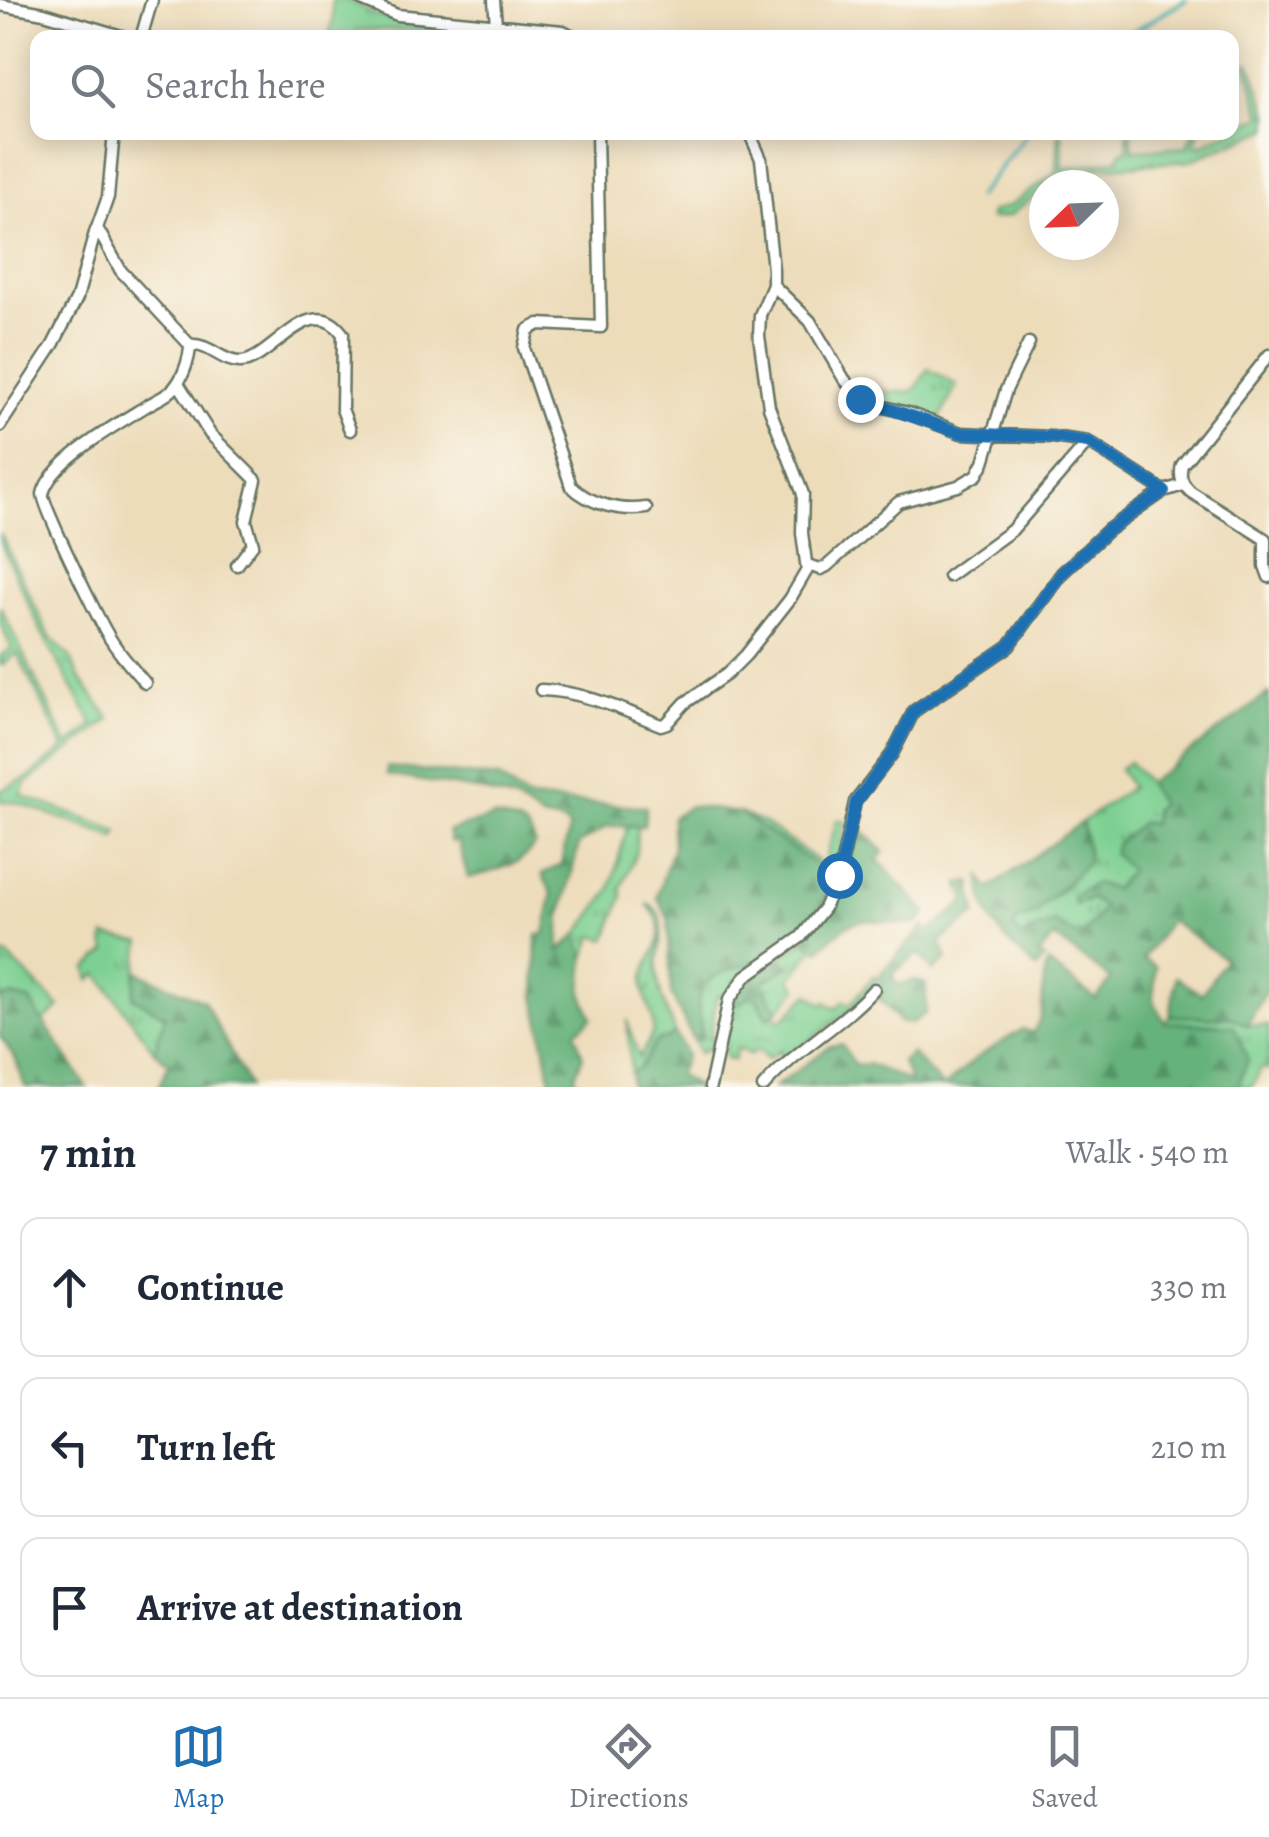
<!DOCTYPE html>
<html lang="en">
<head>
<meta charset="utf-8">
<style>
  :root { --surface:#fff; --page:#f2f2f3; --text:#1f2937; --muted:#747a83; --line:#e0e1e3; --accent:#1f6fb2 }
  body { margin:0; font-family:Alegreya,serif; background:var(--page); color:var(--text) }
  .compass { position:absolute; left:1029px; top:170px; width:90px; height:90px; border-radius:50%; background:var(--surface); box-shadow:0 5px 25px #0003; rotate:247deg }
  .stop { position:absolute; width:30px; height:30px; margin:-22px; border:8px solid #1f6fb2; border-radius:50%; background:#fff }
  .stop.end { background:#1f6fb2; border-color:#fff; box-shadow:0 2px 10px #0008 }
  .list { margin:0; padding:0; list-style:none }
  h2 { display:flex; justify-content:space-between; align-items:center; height:130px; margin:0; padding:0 40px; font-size:42px }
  h2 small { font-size:32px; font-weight:400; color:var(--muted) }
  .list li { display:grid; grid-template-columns:65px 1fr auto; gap:30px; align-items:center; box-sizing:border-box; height:140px; margin:0 20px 20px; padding:0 20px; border:2px solid var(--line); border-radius:20px }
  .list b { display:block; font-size:38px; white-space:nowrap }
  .list em { font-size:32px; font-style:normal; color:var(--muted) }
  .icon { flex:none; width:55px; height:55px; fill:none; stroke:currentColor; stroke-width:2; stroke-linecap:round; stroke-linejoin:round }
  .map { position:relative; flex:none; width:1269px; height:1087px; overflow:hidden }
  .search { position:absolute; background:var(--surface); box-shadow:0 5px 25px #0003; left:30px; right:30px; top:30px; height:110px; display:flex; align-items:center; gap:25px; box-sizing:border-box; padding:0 35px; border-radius:20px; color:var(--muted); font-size:38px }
  .sheet { height:610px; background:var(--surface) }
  nav { display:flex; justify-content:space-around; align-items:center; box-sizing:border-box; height:140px; border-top:2px solid var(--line); background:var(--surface); font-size:28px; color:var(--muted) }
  nav a { display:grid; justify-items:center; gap:5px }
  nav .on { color:var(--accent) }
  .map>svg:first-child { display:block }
  .grass { fill:url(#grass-tufts); stroke:#4e8663; stroke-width:2.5 }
  .forest { fill:url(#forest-firs); stroke:#427858; stroke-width:2.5 }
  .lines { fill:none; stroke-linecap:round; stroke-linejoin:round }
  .stream { stroke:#39abb1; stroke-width:4 }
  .street-casing { stroke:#677563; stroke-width:15 }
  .street { stroke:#fff; stroke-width:10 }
  .route { stroke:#1f6fb2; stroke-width:12 }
</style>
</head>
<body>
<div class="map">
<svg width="1269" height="1087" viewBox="0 0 1269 1087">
  <defs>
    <pattern id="grass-tufts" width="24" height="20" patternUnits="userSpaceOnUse" patternTransform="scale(2.5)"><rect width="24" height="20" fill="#7dd092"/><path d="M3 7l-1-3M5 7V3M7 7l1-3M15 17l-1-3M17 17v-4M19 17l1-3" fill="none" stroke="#66aa78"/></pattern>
    <pattern id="forest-firs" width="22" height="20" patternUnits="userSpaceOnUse" patternTransform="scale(2.5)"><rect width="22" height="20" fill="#66b27c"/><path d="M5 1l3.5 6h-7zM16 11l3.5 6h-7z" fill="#539266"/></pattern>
  </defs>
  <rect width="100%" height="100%" fill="#fbf7ec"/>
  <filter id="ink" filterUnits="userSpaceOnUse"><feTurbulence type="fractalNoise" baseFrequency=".01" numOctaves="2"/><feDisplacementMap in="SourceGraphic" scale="20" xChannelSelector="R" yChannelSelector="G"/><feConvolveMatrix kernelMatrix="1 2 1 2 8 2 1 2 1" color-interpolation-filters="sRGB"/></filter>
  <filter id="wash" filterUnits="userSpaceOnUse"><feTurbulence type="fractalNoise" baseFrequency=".0048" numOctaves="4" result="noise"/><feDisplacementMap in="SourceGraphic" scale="40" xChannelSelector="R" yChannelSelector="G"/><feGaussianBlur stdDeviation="2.25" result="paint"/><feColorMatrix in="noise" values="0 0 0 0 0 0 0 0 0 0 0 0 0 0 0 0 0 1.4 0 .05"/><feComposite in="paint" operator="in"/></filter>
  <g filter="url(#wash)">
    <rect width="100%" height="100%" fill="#eddcba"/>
    <path class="grass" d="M332,0h16l35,18 51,6 1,6h-78l-2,7h-27l5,-16z
      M1250,63l19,51 -1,15 -78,32 -91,7 -40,10 -15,7v4l-35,27 -19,3v-7l19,-6 48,-34 2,-39h3l1,36 56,-10 2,-8 7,-1 -1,-17h4l2,17 54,-3 5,-14h6l-3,12 5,1 62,-30 -16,-52z
      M928,369l29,16 -18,35 -72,-20 -8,-10 50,2 7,-4z
      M0,533l50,104 21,21 7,18 32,43 -84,65 -5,11 97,36 -3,7 -96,-35 -19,-2v-10l29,-14 35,-29 -47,-95 -17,13v-10l12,-8 -12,-25v-17l68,139 25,-20 -51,-92 -42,-91z
      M1129,762l19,21 12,22 -5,4 -3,16 -33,35 12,10 -17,19 -19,-6 -11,20 7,-5 14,10 -21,25 -9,2 -21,-13 -33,14 -7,-7 1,-7c38,-20 81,-53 67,-100l49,-35 -12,-18z
      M740,813l24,10 60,42 13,-45 9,2 -12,55z
      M628,824l9,1 -1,28 -15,36 2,7 -17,44 -12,-4 -9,21 -8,-22 33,-45z
      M647,904c27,12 9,44 10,66 0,21 11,43 18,63l-8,6 -10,1 -18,28 -8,5 -4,-53 12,38c4,-8 13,-20 14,-28 2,-15 -10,-32 -10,-47 1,-28 35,-44 4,-79z
      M105,936l36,6 -8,55 32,19 -11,35 -56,-77 -8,6 -3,-12 20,-17 -4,-8z
      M804,940l10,8 -24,32 8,8 -20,23 -17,-28 28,-17 -8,-9z
      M0,953l8,3 52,51 -17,14 -14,-21 -17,-4 -12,2z
      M760,959l-26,23 -6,13 -11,1 -7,41 8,3 -5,18 -5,-9 -9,4 -6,-13 9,-2c1,-13 -6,-28 -4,-41 4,-24 45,-30 62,-38z
      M874,975l3,4 -18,24 -77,58 -1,-11 -13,9 -10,-9 -9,5 -7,-6h-5l-3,11 -8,-2 -2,-7 10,-52 7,4 8,-7 7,2 12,20 6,-3 7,6 28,-27 14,11 3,-3 10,7 8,-8 7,3z
      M1170,1016l63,2 14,7 22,1v44l-7,-3 -10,20h-15l11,-27 -29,-36 -54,-2z"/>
    <path class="forest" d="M1269,693l-3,115 3,179 -22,38 -14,-7 -63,-2 6,-39 26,17 23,-35 -55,-39 -27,39 13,8 -3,33 12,22 69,4 14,34 -11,27h-293l31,-28 48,-30 9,4c17,-22 6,-46 16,-70l48,36 15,-20 -57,-42 -15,17 5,4 -7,11c-30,-27 -57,-49 -56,-93l8,13 93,-67 7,39 -55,53 -19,8 -1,7 7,7 33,-14 21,12 9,-1 20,-25 -13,-10 -16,7 -2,-9 22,-13 19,6 16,-19 -17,-17 4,-10 25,-21 10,2 3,-15 5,-4 -12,-22z
      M387,767l112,11 29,21 118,8 -2,19h-36l-29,18 -18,72 -2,36 18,-17 8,22 -3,36 10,25 -17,15 8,24 -7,16 -1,14h-23l-17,-91 2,-61 8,-1 7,-40 -10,-20 19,-9 8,-36 -4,-6 -23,-5 -26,-17 -34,-10 -95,-16z
      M690,806l50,7 94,64c-16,38 -37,61 -72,81 -19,10 -52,12 -61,34 -6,12 2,32 0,47l-8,1 -22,-46 -3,-76 -11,-21 16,-51 -1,-29z
      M494,817c19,3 36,6 41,27 -14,23 -42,27 -67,34l-10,-37 -7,1 -3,-11z
      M861,829l23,23 -6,8 49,53 -11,11c-56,0 -54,-18 -97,27l-15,-11 51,-93z
      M971,882l5,32 -36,28 7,17 -14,12 -15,-18 -24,20 -1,6 6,6 15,-5 12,4v29l-14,10h-11l-22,-24 2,-26 43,-47 5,6 37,-31 -7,-17z
      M781,957l8,8 -27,18 16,28 -10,7 -12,-20 -7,-2 -11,9 -4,-6 9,-15z
      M136,971l68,30 45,86h-91l11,-23 -15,-13 11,-35 -32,-19z
      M12,996l17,4 58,87h-62l-9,-27 -16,-24v-38z
      M675,1033l11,22 -8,20 19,12h-67l1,-14 8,-5 18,-28 10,-1z
      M842,1044l13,22 13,-2 43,18 -9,-20 10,-9 31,34h-168l55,-41z"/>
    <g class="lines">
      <path class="stream" d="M1122,38l64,-38
        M977,197l51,-65"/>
    </g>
  </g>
  <g filter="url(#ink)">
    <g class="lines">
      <defs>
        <path id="street" d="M361,0l36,15 166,16 14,7
          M494,0l2,24
          M0,5l44,8 84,25
          M141,38l11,-38
          M114,132l-6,65 -11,31 24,43 69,74c19,-2 33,18 51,17 30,-1 69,-73 102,-28l-1,75 8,21
          M597,132l4,195 -62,-3 -11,6 -4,18 47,138c18,18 50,26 75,22
          M773,285l37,36 34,58 21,23 43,11 53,20 91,4 36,5 76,49
          M1269,355l-87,110c-3,12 0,19 9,27l74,47v27l4,11
          M178,383l32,51 46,46 -10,41 7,23 -16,21
          M0,426l53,-81 24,-47 19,-69
          M807,565l14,4 6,-3 72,-64 59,-16 19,-11 7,-13 22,-72 23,-47
          M949,576l63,-46 76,-88
          M145,683c-12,-14 -24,-27 -34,-43 -10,-15 -70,-137 -68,-146 7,-33 78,-72 105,-89 8,-5 20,-9 26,-17 9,-10 16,-30 16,-43
          M541,690c42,1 82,20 120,35l6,-2 18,-20 42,-29 19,-19 44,-56 17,-29 -5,-37 1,-39 -34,-87 -10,-71 1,-21 13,-30v-16l-12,-110 -12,-27
          M710,1087l19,-87 17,-24 55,-39 23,-29 15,-33 16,-73 37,-48 22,-43 95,-65 53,-73 46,-43 56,-39 19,-6
          M763,1087c33,-38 78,-61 111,-98"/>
      </defs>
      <use href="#street" class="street-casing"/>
      <use href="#street" class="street"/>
    </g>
  </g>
  <g class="lines" filter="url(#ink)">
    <path class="route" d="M839,875l17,-73 36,-48 22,-43 95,-65 53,-73 46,-43 56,-39 -76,-49 -36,-5 -91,-4 -101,-34"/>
  </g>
</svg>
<svg class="compass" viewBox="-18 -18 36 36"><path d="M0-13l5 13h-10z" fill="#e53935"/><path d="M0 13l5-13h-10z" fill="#747a83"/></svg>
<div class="stop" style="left:839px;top:875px"></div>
<div class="stop end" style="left:860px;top:399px"></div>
<div class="search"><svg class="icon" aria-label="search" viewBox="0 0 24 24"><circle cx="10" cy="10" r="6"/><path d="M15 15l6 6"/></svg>Search here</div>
</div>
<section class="sheet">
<h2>7 min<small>Walk · 540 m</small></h2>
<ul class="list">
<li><svg class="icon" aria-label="ahead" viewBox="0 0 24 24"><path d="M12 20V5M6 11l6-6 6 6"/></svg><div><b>Continue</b></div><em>330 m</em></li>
<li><svg class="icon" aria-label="left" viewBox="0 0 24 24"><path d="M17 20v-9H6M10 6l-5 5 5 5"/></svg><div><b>Turn left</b></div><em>210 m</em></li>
<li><svg class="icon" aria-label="arrive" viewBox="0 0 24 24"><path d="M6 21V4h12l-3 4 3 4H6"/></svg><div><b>Arrive at destination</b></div></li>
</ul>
</section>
<nav>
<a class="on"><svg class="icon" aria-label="map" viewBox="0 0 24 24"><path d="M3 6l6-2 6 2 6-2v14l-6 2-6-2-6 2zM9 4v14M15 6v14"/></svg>Map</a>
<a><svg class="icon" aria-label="directions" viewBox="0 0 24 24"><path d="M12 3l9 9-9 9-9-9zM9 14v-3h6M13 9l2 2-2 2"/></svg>Directions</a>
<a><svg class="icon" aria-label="saved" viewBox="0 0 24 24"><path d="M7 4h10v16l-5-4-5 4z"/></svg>Saved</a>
</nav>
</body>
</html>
